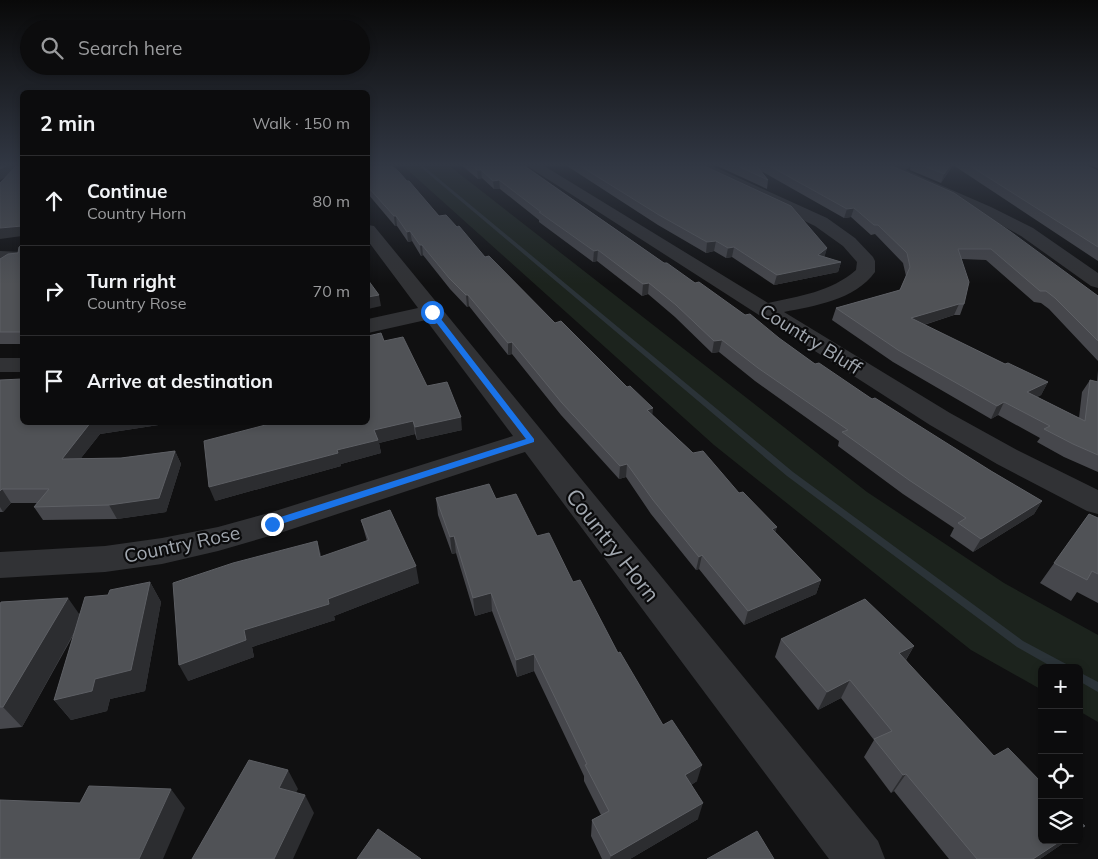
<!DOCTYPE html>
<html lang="en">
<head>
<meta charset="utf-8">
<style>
  :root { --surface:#0c0c0d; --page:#1a1a1b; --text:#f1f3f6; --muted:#9a9b9d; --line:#2c2c2e }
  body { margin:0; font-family:Mulish,sans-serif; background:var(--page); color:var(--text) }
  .controls { position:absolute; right:15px; bottom:15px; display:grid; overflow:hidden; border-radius:8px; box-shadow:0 2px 8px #0003 }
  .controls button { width:45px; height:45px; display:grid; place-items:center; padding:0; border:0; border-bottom:1px solid var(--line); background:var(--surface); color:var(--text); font:25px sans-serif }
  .stop { position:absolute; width:15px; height:15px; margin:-11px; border:4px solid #1a73e8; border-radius:50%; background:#fff }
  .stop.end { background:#1a73e8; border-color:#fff; box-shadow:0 1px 5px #0008 }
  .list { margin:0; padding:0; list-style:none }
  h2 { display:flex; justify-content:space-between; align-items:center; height:65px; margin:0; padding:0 20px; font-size:21px }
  h2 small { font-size:16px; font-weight:400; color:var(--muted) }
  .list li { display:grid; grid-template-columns:32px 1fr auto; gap:15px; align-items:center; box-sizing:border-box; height:90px; padding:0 20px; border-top:1px solid var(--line) }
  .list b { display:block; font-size:19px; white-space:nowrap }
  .list p { margin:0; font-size:16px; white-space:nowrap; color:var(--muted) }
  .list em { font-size:16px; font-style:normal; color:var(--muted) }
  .icon { flex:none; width:28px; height:28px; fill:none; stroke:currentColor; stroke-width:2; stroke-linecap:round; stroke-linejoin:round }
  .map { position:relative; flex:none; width:1098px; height:859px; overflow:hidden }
  .search { position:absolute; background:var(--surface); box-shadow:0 2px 8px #0003; left:20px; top:20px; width:350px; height:55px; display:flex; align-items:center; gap:12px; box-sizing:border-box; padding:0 18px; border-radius:28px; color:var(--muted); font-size:19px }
  .panel { position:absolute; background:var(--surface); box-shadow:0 2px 8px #0003; left:20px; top:90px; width:350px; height:335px; border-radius:8px }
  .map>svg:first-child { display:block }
  .green { fill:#1c231d }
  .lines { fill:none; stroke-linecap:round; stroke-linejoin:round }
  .stream { fill:#2b3338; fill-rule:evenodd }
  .street { fill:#313235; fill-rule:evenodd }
  .wall { fill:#46474c }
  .shaded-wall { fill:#2c2d30 }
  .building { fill:#505256; stroke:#5d5f64 }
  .route { fill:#1a73e8 }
  .labels { text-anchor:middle; stroke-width:4.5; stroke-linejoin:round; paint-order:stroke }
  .street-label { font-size:19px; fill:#a2a8b0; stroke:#0b0b0c }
  .near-street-label { font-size:22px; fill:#a2a8b0; stroke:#0b0b0c }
</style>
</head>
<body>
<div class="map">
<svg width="1098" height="859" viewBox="0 0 1098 859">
  <rect width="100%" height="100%" fill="#101011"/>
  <path class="green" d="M401,164h46l420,328 137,91 94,52v87l-19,-11v-43h-37v22l-71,-40 -257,-205z"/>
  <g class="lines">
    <path class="stream" d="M417,164h4l372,308 230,169 45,24 1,3h-15l-37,-21 -230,-171z
      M1079,672l19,10v10l-19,-11z"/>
    <path class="street" d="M524,164h17l227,139c31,-7 63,-11 88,-33l1,-8 -14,-16 -28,-20 -123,-59 -2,-3h18l119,54 28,20 18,19 2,4v11c-20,28 -61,34 -91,40l166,101 67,37 81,40v24l-11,-3 -90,-47 -67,-39z
      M896,164h18l-8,6 85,37 42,21 65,45v15l-7,-2 -70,-50 -42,-23 -89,-40 -2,-3z
      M368,225l6,1 504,615 7,18h-56l-304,-407 -242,80 -65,19 -56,13 -57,8 -105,6v-26l105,-6 57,-8 56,-11 51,-14 244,-77 -87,-116 -58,13v-14l50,-11 -50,-67z
      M0,251l22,1v10l-22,1z
      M0,358h22v14h-22z"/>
  </g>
  <path class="wall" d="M368,164l39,17 32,35 46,41 208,196 46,40 82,87 -5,14 -72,31 -45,-56 -3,1 -45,-56 -25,-37 -7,2 -58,-64 -49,-61 -4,1 -39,-49 -2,1 -17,-18 -27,-34 -2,1 -9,-15 -4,1 -11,-16h-2l-27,-32z
    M460,164h67v3l137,96 81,52 70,49 176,107 51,30 -8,13 -61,38 -23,-16 4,-8 -51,-34 -65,-48 1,-5 -84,-60 -36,-29 -7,1 -37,-36 -27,-23 -6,2 -45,-35 -4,1 -54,-40v-2l-39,-31h-6l-12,-11 -4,1z
    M564,164h136l127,84 -3,9 17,5 -3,10 -64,13 -42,-28 -6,1 -12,-7 -8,2 -48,-28z
    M713,164h180l-2,2 207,130v65l-49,-52 -8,-6 -7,-1 -48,-42 -24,-1 2,45 -4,11h-6l-30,10 81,39 43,18 -7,13 -4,2 42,21 3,-26 8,-12 7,2 1,-12v102l-34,-15 -27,-15 3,-4 -42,-23 -7,4 -98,-57 -61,-42 4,-12 64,-18 6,-14 -3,-13 -28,-29 -4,1 -20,-18 -7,1 -83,-47 7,9 -1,9z
    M911,164h172l15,7v90l-145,-96 -12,18 -31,-13z
    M1090,164h8v5z
    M22,245v99h-22v-85l18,-6z
    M384,341l43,45 35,44 -45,10 -2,-6 -36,9 2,10 -40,11v2l-126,35 153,-79z
    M0,380l22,42h156l-78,12 -19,24h40l54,-7 6,13 -15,48 -49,7 -74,1 -9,-13 3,-4h-26l-8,9h-3z
    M436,498l60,1 41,37 36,46 124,199 -6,4 7,34 -68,40h-28l-11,-23 1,-16 9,-5 -17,-34v-5l-50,-105 -17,6 -25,-66 -17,5 -19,-63 -4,1 -14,-39z
    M1089,514l9,4v85l-21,-11 -6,9 -31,-18z
    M361,520l58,63 -85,33 1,4 -83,27 2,10 -66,24 134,-124 45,-16z
    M150,582l11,20 -16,89 -35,8 -3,12 -36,9 -17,-20 20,-66 -52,93 -22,2v-125l79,10 29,-19z
    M781,639l133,7 -8,14 136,180h26l-28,19h-91l-55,-68 -3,2 -27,-36 10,-17 -33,-42 -23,12 -43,-53z"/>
  <path class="shaded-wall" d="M10,164h12v4l-22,12v-11z
    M951,164h2l-12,19 3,-9z
    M477,170h4l1,8 -4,1z
    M499,180l1,9h-6l-1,-8z
    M854,208l-3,9 -7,1 3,-9z
    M394,216h2l1,10h-2z
    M22,226v10l-22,3v-11z
    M410,231l2,10 -4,1 -1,-10z
    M716,241l-2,10 -8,2 1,-11z
    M420,245h2l1,10 -2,1z
    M734,247l-2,10 -6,1 2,-10z
    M827,248l-3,11 -6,-4z
    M598,250l-1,11 -4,1 1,-11z
    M841,262l-3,10 -64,13 3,-10z
    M649,283l-1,11 -6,2 1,-12z
    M379,295l2,11 -13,3v-12z
    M466,295h2l1,11 -2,1z
    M959,304l-5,11 -47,15 4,-12z
    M722,340l-3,12 -7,1 2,-12z
    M512,342v12l-4,1v-12z
    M1048,382l-7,13 -21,10 7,-13z
    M1004,402l-6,13 -7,4 6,-13z
    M653,408l-1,13 -5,-11z
    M461,417l1,13 -45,10 -2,-13z
    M413,421l2,13 -36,9 2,10 -40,11v2l-126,35 -6,-14 128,-37 37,-20z
    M91,422h87l-78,12 -30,38 -8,-13z
    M175,451l6,13 -15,48 -49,7 -8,-14z
    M627,464l-1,13 -7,2 1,-13z
    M2,489l9,14 -8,9 -3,-5v-16z
    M1042,501l-8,13 -61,38 8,-13z
    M777,527l-4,14 -1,-12z
    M454,536l2,17 -4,1 -2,-17z
    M317,541l5,17 -2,-1z
    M702,555l-3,14 -3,1 3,-13z
    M416,566l3,17 -85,33 1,4 -83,27 2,10 -66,24 -9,-16 65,-35z
    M821,580l-5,14 -72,31 4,-14z
    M150,582l11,20 -16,89 -35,8 -3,12 -36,9 -17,-20 41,-21z
    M491,593l1,18 -17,5 -2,-18z
    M68,598l14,20 -60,109 -19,-20z
    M914,646l-11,18 -4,-11z
    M534,654v17l-17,6 -1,-17z
    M850,680l-9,18 -23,12 9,-18z
    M702,765l-5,16 -16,10 4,-16z
    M288,770l10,19 -9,17 -10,-18z
    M906,774l-12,17 -3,2 12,-18z
    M171,789l14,19 -22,51h-24z
    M305,795l9,18 -21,46h-19z
    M703,803l-5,16 -68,40h-20l1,-3z
    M1062,840h6l-28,19h-7z"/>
  <path class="building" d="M0,164h10l-10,5z
    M18,164h4v62l-22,2v-45z
    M368,164h22l9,8 8,9h2l30,35 7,-1 11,12 2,-1 26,31 4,-1 66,67 6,-2 66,66 3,-1 23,22 -6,2 46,43 10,-2 36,42 4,-1 34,35 -5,2 49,51 -73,31 -46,-56 -3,2 -46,-57 -26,-36 -7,2 -58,-63 -50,-61 -4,1 -40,-48h-2l-17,-17 -27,-33h-2l-10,-14 -3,1 -11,-16h-2l-26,-29z
    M470,164h54l-1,1 141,98h3l28,20 4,-1 46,33 5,-1 29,24 36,26 4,-1 53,36 3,-1 116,73 51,30 -61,38 -23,-16 8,-5 -57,-38 -67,-48 6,-2 -90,-62 -36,-28 -8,1 -38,-36 -27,-22 -6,1 -45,-34 -4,1 -55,-39h2l-42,-32 -6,1 -12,-11h-4z
    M577,164h123l91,42 36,42 -9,7 23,7 -64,13 -43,-28 -6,1 -12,-7 -9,1 -48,-27z
    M733,164h22l13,16z
    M766,164h124l2,2 62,27 57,39 87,64v45l-43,-43 -9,-7h-6l-49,-42h-33l11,33 -5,22h-5l-48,14 94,46 3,-1 40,19 -21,10 58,29 5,-41 8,2v73l-25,-11 -29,-15 6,-3 -46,-24 -7,4 -99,-56 -62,-42 64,-18 10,-23 -3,-14 -29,-28h-4l-20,-17 -7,1z
    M919,164h32l-7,10z
    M967,164h116l15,7v76z
    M22,245v87h-22v-73l8,-5 10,-1 1,-6z
    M368,280l11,15 -11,2z
    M381,333l3,8 19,-4 24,49 20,-4 14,35 -46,10 -2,-6 -39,9 4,10 -41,10 1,3 -129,34 -5,-46 73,-19h91v-86z
    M22,379v43h69l-29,37 59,-1 54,-7 -16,47 -50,7 -75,2 15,-18h-47l-2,2v-111z
    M489,484l7,15 20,-5 21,42 12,-3 24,49 7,-2 38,73 2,-1 43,73 9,-5 30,45 -17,10 18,28 -92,53 -19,-36 17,-9 -24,-46 2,-1 -53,-110 -18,6 -25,-67 -18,5 -19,-62 -4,1 -14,-39z
    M390,510l26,56 -88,33 1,5 -85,26 2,10 -67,25 -6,-82 60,-20 84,-22 3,16 49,-17 -8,-20z
    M1089,514l9,4v56l-6,-3 -5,9 -33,-17z
    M150,582l-19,88 -36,9 -3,12 -38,9 31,-103 23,-2 2,-5z
    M68,598l-65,109h-3v-103l1,-2z
    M865,599l49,47 -15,7 95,103 14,-8 34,35v57h20l-29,19h-56l-71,-85 -3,1 -29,-36 18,-8 -42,-51 -23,12 -46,-53z
    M249,760l39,10 -9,18 26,7 -31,64h-82z
    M89,786l82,3 -32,70h-139v-59l80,3z
    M1079,821l6,5 -6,3z
    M378,829l43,30h-64z
    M757,831l17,28h-67z"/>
  <linearGradient id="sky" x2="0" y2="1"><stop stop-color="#090909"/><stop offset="0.58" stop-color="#313743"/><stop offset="1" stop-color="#313743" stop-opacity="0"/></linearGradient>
  <rect width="1098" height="284" fill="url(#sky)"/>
  <path class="route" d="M429,310h5l100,129v3l-259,84h-7v-5l258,-82 -97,-126z"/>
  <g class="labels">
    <g class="street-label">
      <text transform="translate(811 339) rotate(32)" y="7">Country Bluff</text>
      <text transform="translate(182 544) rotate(-12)" y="7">Country Rose</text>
    </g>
    <g class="near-street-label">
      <text transform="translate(613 545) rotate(52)" y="8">Country Horn</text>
    </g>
  </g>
</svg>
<div class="controls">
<button>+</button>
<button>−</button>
<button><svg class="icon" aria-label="locate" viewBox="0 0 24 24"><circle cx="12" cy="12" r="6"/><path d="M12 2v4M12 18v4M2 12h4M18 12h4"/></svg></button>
<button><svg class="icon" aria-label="layers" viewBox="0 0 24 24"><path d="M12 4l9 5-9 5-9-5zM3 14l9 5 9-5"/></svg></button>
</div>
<div class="stop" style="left:432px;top:312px"></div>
<div class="stop end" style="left:272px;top:524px"></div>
<div class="search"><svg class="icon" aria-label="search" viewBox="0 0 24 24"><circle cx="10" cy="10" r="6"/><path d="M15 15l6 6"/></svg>Search here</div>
<section class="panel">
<h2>2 min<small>Walk · 150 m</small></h2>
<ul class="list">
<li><svg class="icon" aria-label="ahead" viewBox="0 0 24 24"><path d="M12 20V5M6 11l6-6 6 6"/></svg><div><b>Continue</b><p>Country Horn</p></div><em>80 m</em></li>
<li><svg class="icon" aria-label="right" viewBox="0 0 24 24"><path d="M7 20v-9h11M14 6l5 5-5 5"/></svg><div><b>Turn right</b><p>Country Rose</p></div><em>70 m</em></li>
<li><svg class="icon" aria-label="arrive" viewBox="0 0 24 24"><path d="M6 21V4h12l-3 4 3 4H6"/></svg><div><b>Arrive at destination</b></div></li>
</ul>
</section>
</div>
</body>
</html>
